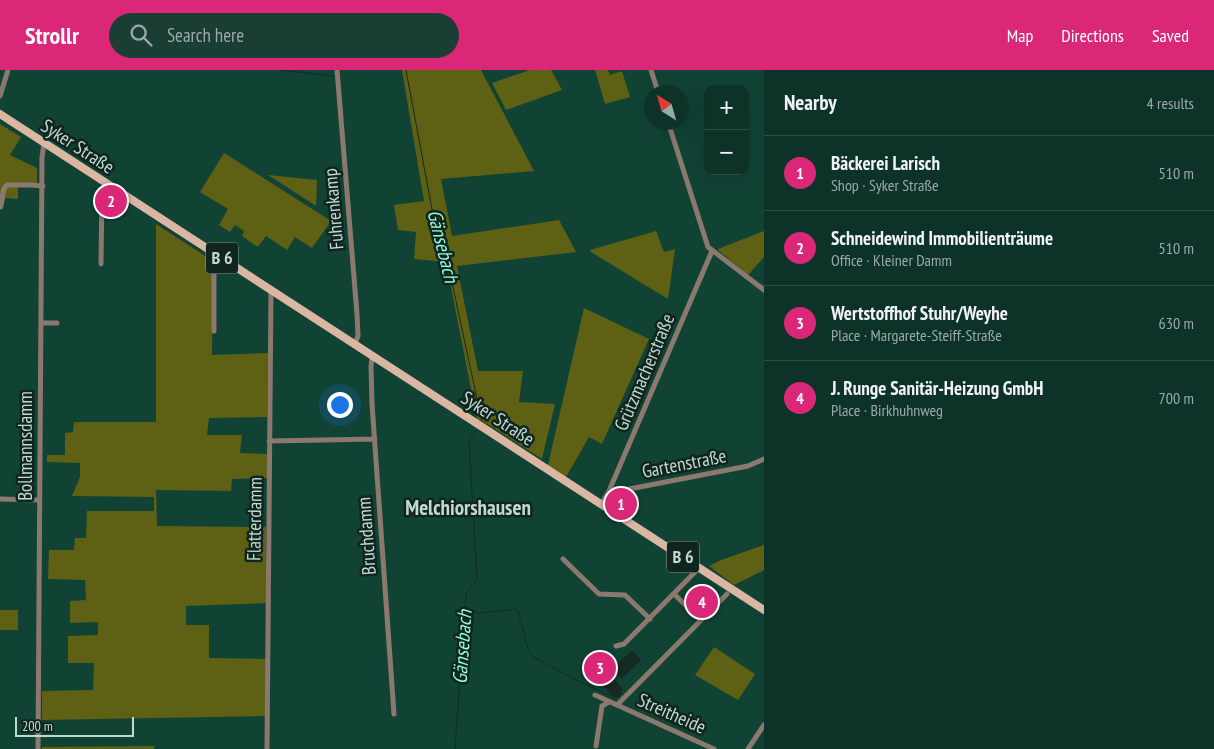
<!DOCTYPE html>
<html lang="en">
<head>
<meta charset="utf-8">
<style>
  :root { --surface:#0d3228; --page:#1b3e34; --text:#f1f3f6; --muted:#9aaaa8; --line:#2d4d45; --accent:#db2777 }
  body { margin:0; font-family:"PT Sans Narrow",sans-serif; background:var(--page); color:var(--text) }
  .controls { position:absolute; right:15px; top:15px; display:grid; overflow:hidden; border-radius:10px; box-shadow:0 5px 20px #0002 }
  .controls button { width:45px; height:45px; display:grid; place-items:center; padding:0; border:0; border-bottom:1px solid var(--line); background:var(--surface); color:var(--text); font:25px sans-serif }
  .compass { position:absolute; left:644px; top:15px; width:45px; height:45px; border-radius:50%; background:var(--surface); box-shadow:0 5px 20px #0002; rotate:323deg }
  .scale { position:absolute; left:15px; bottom:12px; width:119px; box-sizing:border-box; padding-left:5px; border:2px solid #c1dad1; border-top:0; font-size:14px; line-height:18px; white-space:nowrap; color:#c1dad1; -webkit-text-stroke:4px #11251f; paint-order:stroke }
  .you { position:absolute; left:339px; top:334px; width:18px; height:18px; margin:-12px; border:4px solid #fff; border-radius:50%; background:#1a73e8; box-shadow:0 0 0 8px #1a73e833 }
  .badge { display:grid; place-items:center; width:32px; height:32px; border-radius:50%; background:var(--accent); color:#fff; font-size:16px; font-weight:700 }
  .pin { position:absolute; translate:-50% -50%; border:2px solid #fff; box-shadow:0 1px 5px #0006 }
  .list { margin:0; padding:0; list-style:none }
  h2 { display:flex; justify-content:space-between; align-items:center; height:65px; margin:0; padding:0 20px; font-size:21px }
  h2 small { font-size:16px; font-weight:400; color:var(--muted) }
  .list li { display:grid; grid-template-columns:32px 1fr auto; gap:15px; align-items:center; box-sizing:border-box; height:75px; padding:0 20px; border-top:1px solid var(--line) }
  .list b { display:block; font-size:19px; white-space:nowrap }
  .list p { margin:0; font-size:16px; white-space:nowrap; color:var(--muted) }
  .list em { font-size:16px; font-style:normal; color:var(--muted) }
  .icon { flex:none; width:28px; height:28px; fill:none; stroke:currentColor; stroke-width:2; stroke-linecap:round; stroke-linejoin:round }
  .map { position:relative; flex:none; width:764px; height:679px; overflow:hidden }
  header { display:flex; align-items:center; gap:30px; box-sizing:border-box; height:70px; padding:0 25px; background:var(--accent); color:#fff }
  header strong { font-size:24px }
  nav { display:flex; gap:28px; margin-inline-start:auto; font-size:18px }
  .search { width:350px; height:45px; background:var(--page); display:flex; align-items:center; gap:12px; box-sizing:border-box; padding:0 18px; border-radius:28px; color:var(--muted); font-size:19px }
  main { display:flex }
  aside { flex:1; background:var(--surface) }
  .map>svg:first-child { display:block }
  .green { fill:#5e6014 }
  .water { fill:#162a23 }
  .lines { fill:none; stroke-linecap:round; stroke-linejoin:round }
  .stream { stroke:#162a23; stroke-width:1 }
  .street { stroke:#8b7970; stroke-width:5 }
  .primary { stroke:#dbb7a3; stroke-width:8 }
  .labels { text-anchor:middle; stroke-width:5; stroke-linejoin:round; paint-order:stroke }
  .shield { fill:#11251f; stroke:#8ca49c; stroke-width:1 }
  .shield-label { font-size:18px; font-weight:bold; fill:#c1dad1 }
  .street-label { font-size:19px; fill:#c1dad1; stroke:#11251f }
  .water-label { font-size:20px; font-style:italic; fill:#94fbd9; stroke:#11251f }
  .quarter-label { font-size:21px; font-weight:bold; fill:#c1dad1; stroke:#11251f }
</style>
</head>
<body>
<header>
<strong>Strollr</strong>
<div class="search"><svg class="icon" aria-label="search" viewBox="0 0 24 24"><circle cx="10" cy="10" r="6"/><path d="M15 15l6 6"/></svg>Search here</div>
<nav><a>Map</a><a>Directions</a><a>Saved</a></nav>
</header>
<main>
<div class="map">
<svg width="764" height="679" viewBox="0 0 764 679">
  <rect width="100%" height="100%" fill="#114335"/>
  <path class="green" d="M402,0h79l53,101 -93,8 11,57 107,-16 17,32 -119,14 21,105h45l-4,31 36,2 -13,55 -53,-34 -12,-6 -31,-157 -32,-3 2,-27 -18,-2 -4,-25 30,-4z
    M530,0h21l11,20 -56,20 -14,-27z
    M595,0h13l2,5 12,-4 8,26 -25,7z
    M0,54l21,13 -11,18 27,13v16l-19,3v12l-13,-1 -2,11 -3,1z
    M224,83l107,68 -19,27 -17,-11 -8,13 -21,-14 -8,11 -16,-11 2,-5 -9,-6 -5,7 -11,-7 9,-16 -28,-17z
    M268,105l49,5 -1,26z
    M156,154l57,37 -1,94 56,-2 -1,64 -58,1 -2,17h35l-2,18 28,1 -1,24 -35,1 -1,12 -75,-1 1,36 109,1v76l-80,3v19h23v33l57,1 -1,57 -223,4v-29l51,-1 1,-27h-26v-27l30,-1v-13l-28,1v-22l16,-1 -1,-20 -37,-1 1,-29h25l1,-12h11l1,-27h67v-14l-83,-1 2,-2 7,-17v-14l-33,-1v-7h18v-22l8,-1 1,-10h82z
    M656,161l8,21 11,-3 -7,50 -77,-47 -1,-2z
    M764,161v26l-16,18 -30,-25v-1z
    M584,238l65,31 -47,105 -13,-7 -23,40 -18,-12z
    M764,475v25l-30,15 -25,-19 12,-6z
    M0,540h18v20h-18z
    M714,577l41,27 -17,26 -43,-25z
    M154,676v3h-112v-2z"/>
  <path class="water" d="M632,580l8,8v3l-15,15 -4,2 -5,-5 -2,-6z
    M606,604l11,8 6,8 -4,7h-5l-15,-15z"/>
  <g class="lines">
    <path class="stream" d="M279,0l55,6
      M406,0l32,171 10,23 34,158
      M465,539l14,4 37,-4 2,2 10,38 5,8 51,27 30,13
      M455,679l11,-155 11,-14 -8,-140 7,-10"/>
    <path class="street" d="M337,0l20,244 1,22 -3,8
      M651,0l7,22
      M0,26l8,-26
      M668,52l40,125 56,43
      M0,137c4,-7 0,-16 7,-22h25l11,1
      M101,194l1,-73 3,-9
      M41,253h16
      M214,261v-78
      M372,286l-1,11 1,37 22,310
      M269,371l106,-2
      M609,421l5,1 134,-26 16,-7
      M0,429l39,1
      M601,434l8,-13 103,-240
      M563,489l36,35 26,1 25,24
      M674,524l27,26
      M616,576l8,-2 75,-76
      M595,625l119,54
      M617,635l110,-111
      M596,676l6,-40 7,-4
      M38,679l4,-592 2,-14
      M267,679l4,-459
      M748,679l16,-24"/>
    <path class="primary" d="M0,44l764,496"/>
  </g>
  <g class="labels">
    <g class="shield">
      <rect x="206" y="172.5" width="32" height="31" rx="4"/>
      <rect x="667" y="471.5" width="32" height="31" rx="4"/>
    </g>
    <g class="shield-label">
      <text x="222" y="194">B 6</text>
      <text x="683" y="493">B 6</text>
    </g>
    <g class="street-label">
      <text transform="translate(78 76) rotate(33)" y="7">Syker Straße</text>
      <text transform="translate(333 139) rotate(-95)" y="7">Fuhrenkamp</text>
      <text transform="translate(644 302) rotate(-67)" y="7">Grützmacherstraße</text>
      <text transform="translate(498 348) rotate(33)" y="7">Syker Straße</text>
      <text transform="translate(25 376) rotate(-90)" y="7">Bollmannsdamm</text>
      <text transform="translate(684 393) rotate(-11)" y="7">Gartenstraße</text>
      <text transform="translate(254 449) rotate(-89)" y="7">Flatterdamm</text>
      <text transform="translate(366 466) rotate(-94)" y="7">Bruchdamm</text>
      <text transform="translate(672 643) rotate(24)" y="7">Streitheide</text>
    </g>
    <g class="water-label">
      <text transform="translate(443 176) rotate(76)" y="7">Gänsebach</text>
      <text transform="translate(462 577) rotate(-86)" y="7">Gänsebach</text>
    </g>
    <g class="quarter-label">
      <text x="468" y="445">Melchiorshausen</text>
    </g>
  </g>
</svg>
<div class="controls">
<button>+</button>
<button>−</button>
</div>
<svg class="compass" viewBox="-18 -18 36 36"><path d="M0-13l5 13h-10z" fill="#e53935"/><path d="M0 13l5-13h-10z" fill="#9aaaa8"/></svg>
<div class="scale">200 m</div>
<div class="you"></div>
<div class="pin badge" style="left:621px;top:434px">1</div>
<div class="pin badge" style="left:111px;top:131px">2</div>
<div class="pin badge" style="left:600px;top:598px">3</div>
<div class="pin badge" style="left:702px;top:532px">4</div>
</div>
<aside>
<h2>Nearby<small>4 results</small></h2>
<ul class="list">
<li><span class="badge">1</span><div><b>Bäckerei Larisch</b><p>Shop · Syker Straße</p></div><em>510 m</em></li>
<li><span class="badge">2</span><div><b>Schneidewind Immobilienträume</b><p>Office · Kleiner Damm</p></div><em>510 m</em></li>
<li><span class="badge">3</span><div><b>Wertstoffhof Stuhr/Weyhe</b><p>Place · Margarete-Steiff-Straße</p></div><em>630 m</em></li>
<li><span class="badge">4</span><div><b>J. Runge Sanitär-Heizung GmbH</b><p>Place · Birkhuhnweg</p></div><em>700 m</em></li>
</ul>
</aside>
</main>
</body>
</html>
